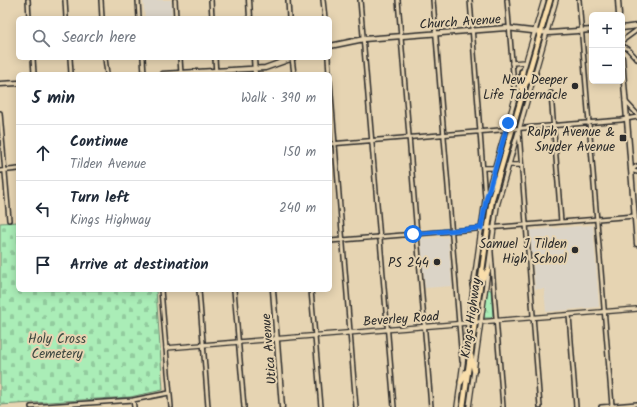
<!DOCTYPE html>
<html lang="en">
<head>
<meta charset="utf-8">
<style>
  :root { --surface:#fff; --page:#f6f6f7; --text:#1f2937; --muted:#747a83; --line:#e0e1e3 }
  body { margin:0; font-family:Kalam,sans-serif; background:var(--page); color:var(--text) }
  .controls { position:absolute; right:12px; top:12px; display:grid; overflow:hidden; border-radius:6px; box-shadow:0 2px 10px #0003 }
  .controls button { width:36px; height:36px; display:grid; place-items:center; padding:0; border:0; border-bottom:1px solid var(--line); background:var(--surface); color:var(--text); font:20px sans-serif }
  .stop { position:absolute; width:12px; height:12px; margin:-9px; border:3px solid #1a73e8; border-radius:50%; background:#fff }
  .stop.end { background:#1a73e8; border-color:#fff; box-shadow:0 1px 4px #0008 }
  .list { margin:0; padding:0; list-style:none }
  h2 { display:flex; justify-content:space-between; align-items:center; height:52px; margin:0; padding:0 16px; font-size:17px }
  h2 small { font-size:13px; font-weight:400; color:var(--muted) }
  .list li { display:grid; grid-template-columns:26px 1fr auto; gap:12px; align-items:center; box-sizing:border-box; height:56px; padding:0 16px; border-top:1px solid var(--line) }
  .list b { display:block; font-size:15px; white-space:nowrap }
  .list p { margin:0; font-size:13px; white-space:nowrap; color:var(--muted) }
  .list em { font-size:13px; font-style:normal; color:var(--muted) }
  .icon { flex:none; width:22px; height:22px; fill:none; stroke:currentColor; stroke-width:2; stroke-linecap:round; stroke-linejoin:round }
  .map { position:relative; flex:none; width:637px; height:407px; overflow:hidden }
  .search { position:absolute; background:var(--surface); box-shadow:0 2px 10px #0003; left:16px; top:16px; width:316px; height:44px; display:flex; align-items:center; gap:10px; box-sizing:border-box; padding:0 14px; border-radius:6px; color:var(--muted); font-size:15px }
  .panel { position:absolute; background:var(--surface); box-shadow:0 2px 10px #0003; left:16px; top:72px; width:316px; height:220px; border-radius:6px }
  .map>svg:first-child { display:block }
  .built { fill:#dbd4c7 }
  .forest { fill:url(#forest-crowns); stroke:#6a8c71 }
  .cemetery { fill:url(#cemetery-stones); stroke:#6a8c71 }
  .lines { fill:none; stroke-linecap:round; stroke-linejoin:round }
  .minor-casing { stroke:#2b2b2b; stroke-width:6 }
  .tertiary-casing { stroke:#2b2b2b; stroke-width:6 }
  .secondary-casing { stroke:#2b2b2b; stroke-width:7 }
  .primary-casing { stroke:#2b2b2b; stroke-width:8 }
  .minor { stroke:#e6d4b2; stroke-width:3 }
  .tertiary { stroke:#e6d4b2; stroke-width:3.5 }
  .secondary { stroke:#e6d4b2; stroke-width:4 }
  .primary { stroke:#f9deab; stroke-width:4.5 }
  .route { stroke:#1a73e8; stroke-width:5 }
  .poi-dot { fill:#2b2b2b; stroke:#e6d4b2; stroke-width:1.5 }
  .labels { text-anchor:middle; stroke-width:4; stroke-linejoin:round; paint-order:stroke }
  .street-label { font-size:13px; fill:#2b2b2b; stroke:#e6d4b2 }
  .poi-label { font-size:13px; fill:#2b2b2b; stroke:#e6d4b2; text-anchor:end }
  .park-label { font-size:13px; fill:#3e4840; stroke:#e6d4b2 }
</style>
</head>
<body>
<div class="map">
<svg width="637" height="407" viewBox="0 0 637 407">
  <defs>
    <pattern id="forest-crowns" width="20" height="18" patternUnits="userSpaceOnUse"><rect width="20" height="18" fill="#aaedb7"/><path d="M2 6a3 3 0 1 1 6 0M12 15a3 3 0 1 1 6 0" fill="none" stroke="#92cb9e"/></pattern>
    <pattern id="cemetery-stones" width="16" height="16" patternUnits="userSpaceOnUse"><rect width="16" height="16" fill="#aaedb7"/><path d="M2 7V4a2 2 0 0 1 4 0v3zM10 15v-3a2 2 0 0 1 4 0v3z" fill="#92cb9e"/></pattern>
  </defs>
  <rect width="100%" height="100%" fill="#e6d4b2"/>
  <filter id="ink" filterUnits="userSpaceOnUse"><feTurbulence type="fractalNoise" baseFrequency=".025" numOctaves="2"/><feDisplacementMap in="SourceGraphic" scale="8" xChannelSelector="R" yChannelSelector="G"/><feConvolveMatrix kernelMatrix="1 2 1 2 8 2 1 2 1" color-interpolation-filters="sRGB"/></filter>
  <g filter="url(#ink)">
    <path class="built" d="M143,0h28l1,18h-27z
      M593,225l6,82 -53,5 -2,-23h-9l-5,-59z
      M448,237l4,49 -27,2 -4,-49z"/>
    <path class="forest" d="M487,289l4,1 2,26 -2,2h-7z"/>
    <path class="cemetery" d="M18,222v68h138l7,100 -33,7 -130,8v-182z"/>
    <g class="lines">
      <defs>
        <path id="minor" d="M28,0l1,18
          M65,0l1,18
          M101,0l1,18
          M138,0l1,18
          M175,0l1,18
          M211,0l1,18
          M288,0l1,18
          M323,0l2,18
          M360,0l34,407
          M398,0l33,407
          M433,0l29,361
          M470,0l15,198
          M507,0l8,98
          M579,0l33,406
          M622,41l15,-11
          M622,46l6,3 9,10
          M33,58l1,16
          M70,58l1,16
          M105,58l2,16
          M143,58l1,16
          M180,58l1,16
          M215,58l1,16
          M292,58l2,16
          M328,58l1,16
          M330,82l26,325
          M551,93l10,129
          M625,101l12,13
          M0,113l9,107
          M519,132l21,275
          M330,144l291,-24 16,-3
          M631,170l6,-4
          M631,170l6,2
          M0,171l18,-2
          M330,241l305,-25
          M491,253l12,154
          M161,290l10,117
          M199,290l9,117
          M234,290l10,117
          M311,290l10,117
          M569,315l7,92
          M133,400l1,7
          M31,407l102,-7 36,-7
          M601,407l36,-3"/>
        <path id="tertiary" d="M512,63l13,-1
          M508,165h13
          M484,168h11
          M166,348l471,-39
          M457,407l28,-207 59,-200
          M469,407l28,-201 59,-206"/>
        <path id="secondary" d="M249,0l1,18
          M618,0l1,15
          M622,28l15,-2
          M330,46l34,-7 142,-11 43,5 43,-3
          M254,58l1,16
          M622,58l15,186
          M162,74l103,-6 28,-10
          M0,84l18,-1
          M273,290l9,117"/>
        <path id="primary" d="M527,82l8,-9
          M522,91v-19
          M490,187l7,-10
          M481,281l7,-11
          M473,285l3,15
          M471,356l3,14
          M461,382l5,-10
          M463,407l29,-208 58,-199"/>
      </defs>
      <use href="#minor" class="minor-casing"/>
      <use href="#tertiary" class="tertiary-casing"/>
      <use href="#secondary" class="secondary-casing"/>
      <use href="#primary" class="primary-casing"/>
      <use href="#minor" class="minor"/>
      <use href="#tertiary" class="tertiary"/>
      <use href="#secondary" class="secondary"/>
      <use href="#primary" class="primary"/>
    </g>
  </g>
  <g class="lines" filter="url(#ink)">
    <path class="route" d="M413,234l68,-6 5,-28 22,-77"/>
  </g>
  <g class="poi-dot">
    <circle cx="575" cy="86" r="4"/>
    <rect x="619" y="134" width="8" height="8" rx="2"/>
    <circle cx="575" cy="250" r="4"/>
    <circle cx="437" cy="262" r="4"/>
  </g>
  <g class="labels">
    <g class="street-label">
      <text transform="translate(460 21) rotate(-4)" y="5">Church Avenue</text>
      <text transform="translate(401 318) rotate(-4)" y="5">Beverley Road</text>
      <text transform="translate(470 318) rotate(-82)" y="5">Kings Highway</text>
      <text transform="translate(268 349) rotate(-95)" y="5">Utica Avenue</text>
    </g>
    <g class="poi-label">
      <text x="567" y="84">New Deeper<tspan x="567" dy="15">Life Tabernacle</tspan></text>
      <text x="615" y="136">Ralph Avenue &amp;<tspan x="615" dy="15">Snyder Avenue</tspan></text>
      <text x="567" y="248">Samuel J Tilden<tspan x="567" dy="15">High School</tspan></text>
      <text x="429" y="267">PS 244</text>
    </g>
    <g class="park-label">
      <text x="57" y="343">Holy Cross<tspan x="57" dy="15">Cemetery</tspan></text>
    </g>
  </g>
</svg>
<div class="controls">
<button>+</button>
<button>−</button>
</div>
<div class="stop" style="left:413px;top:234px"></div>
<div class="stop end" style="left:508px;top:123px"></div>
<div class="search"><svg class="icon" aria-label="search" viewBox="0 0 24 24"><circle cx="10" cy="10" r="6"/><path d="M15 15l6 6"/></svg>Search here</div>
<section class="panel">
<h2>5 min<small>Walk · 390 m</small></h2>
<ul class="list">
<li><svg class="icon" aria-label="ahead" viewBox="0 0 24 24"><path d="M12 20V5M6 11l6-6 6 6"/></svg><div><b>Continue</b><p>Tilden Avenue</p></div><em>150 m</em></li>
<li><svg class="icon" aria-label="left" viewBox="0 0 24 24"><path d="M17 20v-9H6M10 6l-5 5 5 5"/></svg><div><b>Turn left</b><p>Kings Highway</p></div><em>240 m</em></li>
<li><svg class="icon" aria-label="arrive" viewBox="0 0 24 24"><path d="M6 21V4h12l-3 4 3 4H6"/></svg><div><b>Arrive at destination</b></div></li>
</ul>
</section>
</div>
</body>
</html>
